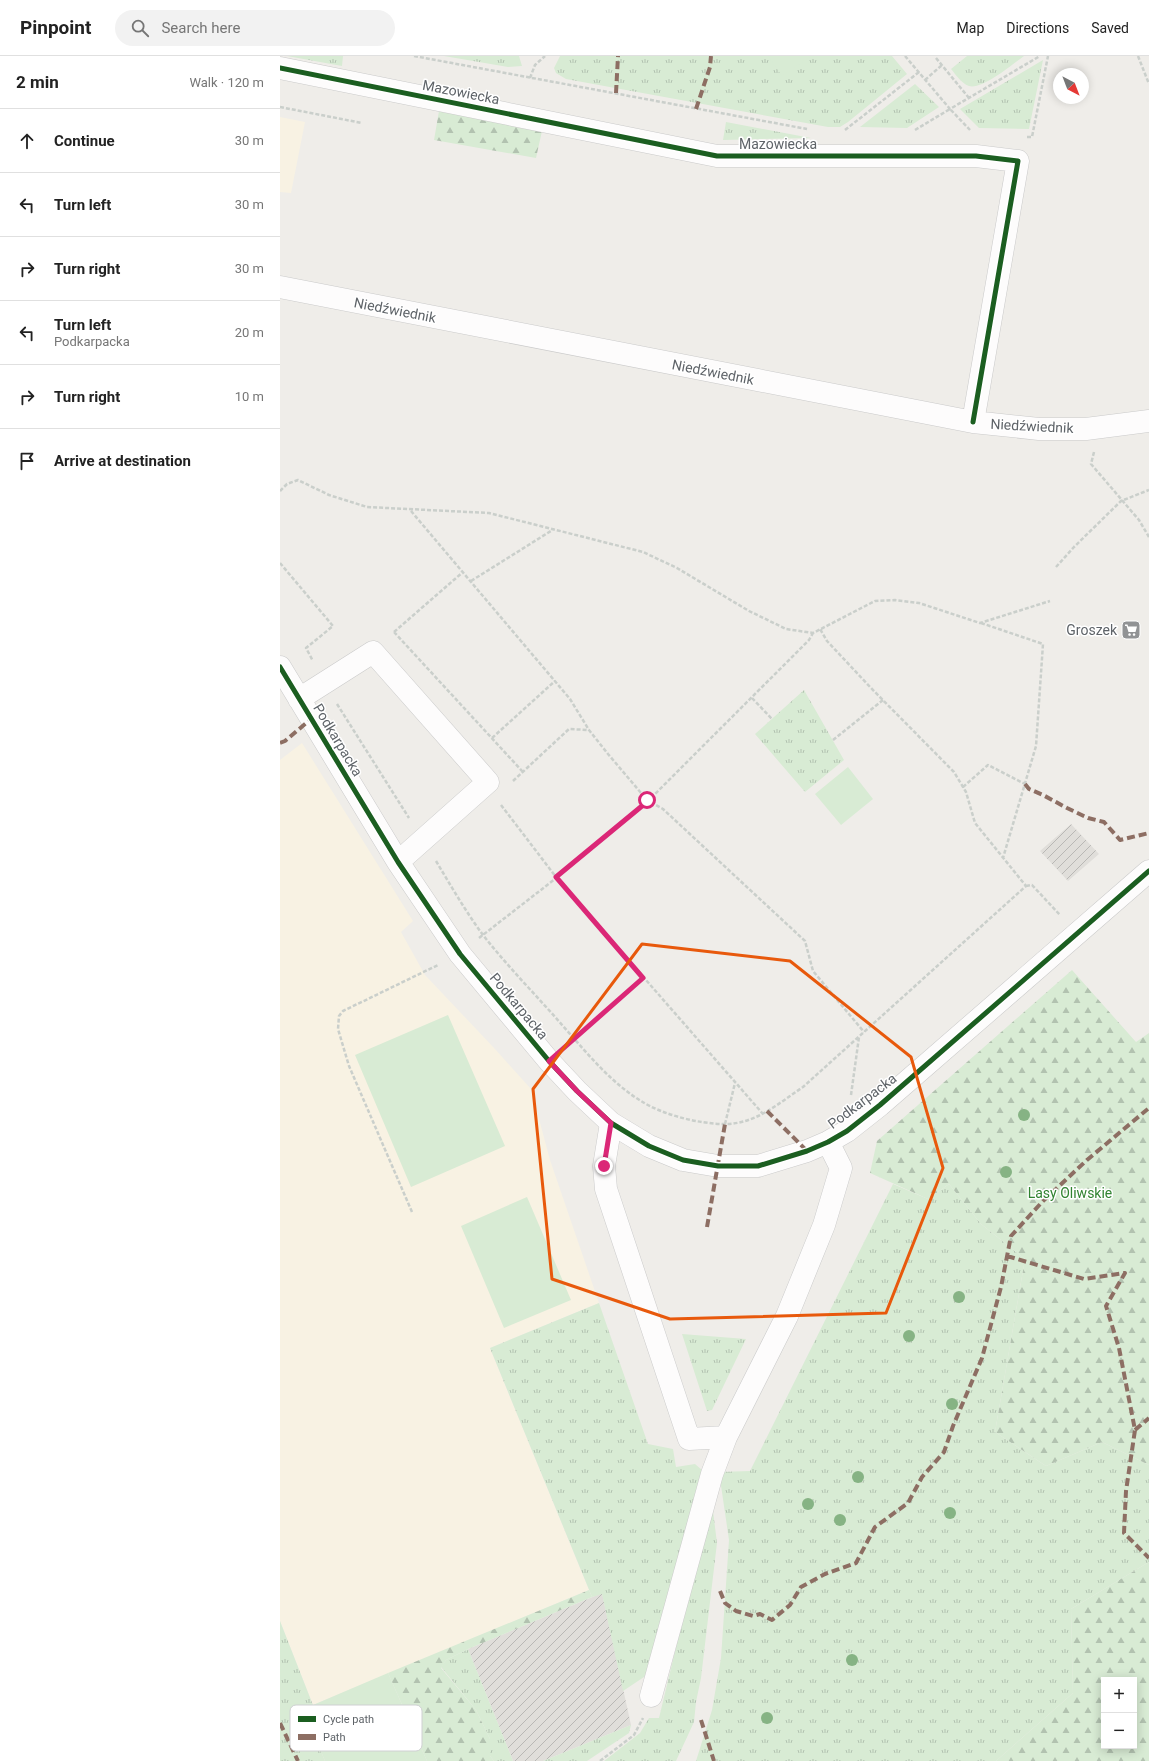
<!DOCTYPE html>
<html lang="en">
<head>
<meta charset="utf-8">
<style>
  :root { --surface:#fff; --page:#f2f2f2; --text:#222; --muted:#767676; --line:#e0e0e0 }
  body { margin:0; font-family:Roboto,sans-serif; background:var(--page); color:var(--text) }
  .controls { position:absolute; right:12px; bottom:12px; display:grid; overflow:hidden; border-radius:0px; box-shadow:0 2px 10px #0003 }
  .controls button { width:36px; height:36px; display:grid; place-items:center; padding:0; border:0; border-bottom:1px solid var(--line); background:var(--surface); color:var(--text); font:20px sans-serif }
  .compass { position:absolute; left:773px; top:12px; width:36px; height:36px; border-radius:50%; background:var(--surface); box-shadow:0 2px 10px #0003; rotate:138deg }
  .stop { position:absolute; width:12px; height:12px; margin:-9px; border:3px solid #db2777; border-radius:50%; background:#fff }
  .stop.end { background:#db2777; border-color:#fff; box-shadow:0 1px 4px #0008 }
  .list { margin:0; padding:0; list-style:none }
  h2 { display:flex; justify-content:space-between; align-items:center; height:52px; margin:0; padding:0 16px; font-size:17px }
  h2 small { font-size:13px; font-weight:400; color:var(--muted) }
  .list li { display:grid; grid-template-columns:26px 1fr auto; gap:12px; align-items:center; box-sizing:border-box; height:64px; padding:0 16px; border-top:1px solid var(--line) }
  .list b { display:block; font-size:15px; white-space:nowrap }
  .list p { margin:0; font-size:13px; white-space:nowrap; color:var(--muted) }
  .list em { font-size:13px; font-style:normal; color:var(--muted) }
  .icon { flex:none; width:22px; height:22px; fill:none; stroke:currentColor; stroke-width:2; stroke-linecap:round; stroke-linejoin:round }
  .map { position:relative; flex:none; width:869px; height:1705px; overflow:hidden }
  header { display:flex; align-items:center; gap:24px; box-sizing:border-box; height:56px; padding:0 20px; background:var(--surface); border-bottom:1px solid var(--line) }
  header strong { font-size:19px }
  nav { display:flex; gap:22px; margin-inline-start:auto; font-size:14px }
  .search { width:280px; height:36px; background:var(--page); display:flex; align-items:center; gap:10px; box-sizing:border-box; padding:0 14px; border-radius:22px; color:var(--muted); font-size:15px }
  main { display:flex }
  aside { flex:1; background:var(--surface) }
  .map>svg:first-child { display:block }
  .commercial { fill:#f8f2e3 }
  .industrial { fill:url(#industrial-furrows) }
  .grass { fill:url(#grass-tufts) }
  .forest { fill:url(#forest-firs); fill-rule:evenodd }
  .garden { fill:#d8ebd4 }
  .lines { fill:none; stroke-linecap:round; stroke-linejoin:round }
  .minor-casing { stroke:#cacaca; stroke-width:23 }
  .path { stroke:#cacfcb; stroke-width:2.5; stroke-dasharray:4 2; stroke-linecap:butt }
  .minor { stroke:#fdfcfc; stroke-width:22 }
  .quiet { stroke:#8d6e63; stroke-width:4; stroke-dasharray:8 4; stroke-linecap:butt }
  .cycleway-casing { stroke:#fff; stroke-width:8 }
  .cycleway { stroke:#1b5e20; stroke-width:5 }
  .tree { fill:#86b384 }
  .route { stroke:#db2777; stroke-width:5 }
  .marked { fill:none; stroke:#e8590c; stroke-width:3; stroke-linejoin:round }
  .labels { text-anchor:middle; stroke-width:3; stroke-linejoin:round; paint-order:stroke }
  .street-label { font-size:14px; fill:#5e6368; stroke:#fff }
  .poi-label { font-size:14px; fill:#5e6368; stroke:#fff; text-anchor:end }
  .park-label { font-size:14px; fill:#318331; stroke:#fff }
  .key { fill:#fff; stroke:#cfd0d2; stroke-width:1 }
  .key-label { font-size:11px; fill:#5e6368 }
</style>
</head>
<body>
<header>
<strong>Pinpoint</strong>
<div class="search"><svg class="icon" aria-label="search" viewBox="0 0 24 24"><circle cx="10" cy="10" r="6"/><path d="M15 15l6 6"/></svg>Search here</div>
<nav><a>Map</a><a>Directions</a><a>Saved</a></nav>
</header>
<main>
<aside>
<h2>2 min<small>Walk · 120 m</small></h2>
<ul class="list">
<li><svg class="icon" aria-label="ahead" viewBox="0 0 24 24"><path d="M12 20V5M6 11l6-6 6 6"/></svg><div><b>Continue</b></div><em>30 m</em></li>
<li><svg class="icon" aria-label="left" viewBox="0 0 24 24"><path d="M17 20v-9H6M10 6l-5 5 5 5"/></svg><div><b>Turn left</b></div><em>30 m</em></li>
<li><svg class="icon" aria-label="right" viewBox="0 0 24 24"><path d="M7 20v-9h11M14 6l5 5-5 5"/></svg><div><b>Turn right</b></div><em>30 m</em></li>
<li><svg class="icon" aria-label="left" viewBox="0 0 24 24"><path d="M17 20v-9H6M10 6l-5 5 5 5"/></svg><div><b>Turn left</b><p>Podkarpacka</p></div><em>20 m</em></li>
<li><svg class="icon" aria-label="right" viewBox="0 0 24 24"><path d="M7 20v-9h11M14 6l5 5-5 5"/></svg><div><b>Turn right</b></div><em>10 m</em></li>
<li><svg class="icon" aria-label="arrive" viewBox="0 0 24 24"><path d="M6 21V4h12l-3 4 3 4H6"/></svg><div><b>Arrive at destination</b></div></li>
</ul>
</aside>
<div class="map">
<svg width="869" height="1705" viewBox="0 0 869 1705">
  <defs>
    <pattern id="industrial-furrows" width="10" height="10" patternUnits="userSpaceOnUse"><rect width="10" height="10" fill="#e0deda"/><path d="M-1 1l2-2M0 10L10 0M9 11l2-2" fill="none" stroke="#b9b8b5"/></pattern>
    <pattern id="grass-tufts" width="24" height="20" patternUnits="userSpaceOnUse"><rect width="24" height="20" fill="#d8ebd4"/><path d="M3 7l-1-3M5 7V3M7 7l1-3M15 17l-1-3M17 17v-4M19 17l1-3" fill="none" stroke="#b2c2b0"/></pattern>
    <pattern id="forest-firs" width="22" height="20" patternUnits="userSpaceOnUse"><rect width="22" height="20" fill="#d8ebd4"/><path d="M5 1l3.5 6h-7zM16 11l3.5 6h-7z" fill="#b2c2b0"/></pattern>
  </defs>
  <rect width="100%" height="100%" fill="#efede9"/>
  <path class="commercial" d="M0,61l25,5 -14,71 -11,-1z
    M22,687l111,178 -12,11 24,43 70,74 36,40 19,71 49,143 -109,45 99,242 -276,115 -33,-84v-861z"/>
  <path class="industrial" d="M791,768l28,30 -31,27 -28,-30z
    M322,1537l29,132 -88,36h-30l-45,-112z"/>
  <path class="grass" d="M7,0h56l-1,10z
    M164,0h75l3,10 -14,1z
    M280,0h332l15,18 -59,48 -8,5h-12l-262,-48 -10,-6 -2,-5z
    M687,0h57c-11,8 -42,34 -55,30 -7,-2 -13,-11 -18,-17z
    M763,4l-14,69 -50,-1 -19,-19z
    M635,28l24,23 -32,21 -47,-1z
    M446,66l85,16 -88,2z
    M524,634l40,70 -39,32 -50,-58z
    M613,1128l35,15 21,-15 32,40 44,35 -30,173 51,34 56,-24 47,23v97l-78,47 2,84 -77,68h-300l16,-51 9,-52 8,-118 -10,-68 31,-1z
    M319,1247l49,141 25,5 3,18 19,-3 7,6 -47,187 -11,20 -21,14 -21,-97 -10,3 -102,-249z
    M402,1278l64,5 -34,71 -5,1z
    M429,1454l4,1 4,32 -16,135 -5,24 -2,20 -18,39h-72l36,-28 9,-15h10z
    M0,1565l38,97 -3,19 10,24h-45z
    M188,1593l45,112h-19l-4,-5v-17l-14,-29 -35,-43 5,-7z
    M351,1669l-2,8 -42,28h-44z"/>
  <path class="forest" d="M159,55l103,20 -6,27 -102,-18z
    M792,914l64,72 13,-9v432l-47,-23 -56,24 -51,-34 30,-173 -44,-35 -32,-40 -21,15 -58,-26 7,-32z
    M869,1506v199h-153l77,-68 -2,-84zM824,1624h30v66h-30z
    M309,1534l3,7 -124,52 -22,11 -5,8 35,42 14,29v17l4,5h-67l-39,-88z"/>
  <path class="garden" d="M488,0h43l-29,20z
    M568,711l25,32 -32,26 -26,-31z
    M168,959l57,131 -94,41 -56,-132z
    M247,1141l44,103 -67,28 -43,-102z
    M108,1617l39,88h-102l-10,-24 3,-19 -5,-13z"/>
  <g class="lines">
    <defs>
      <path id="minor" d="M0,12l437,88h259l42,5 -45,261
        M0,231l693,135 66,7h47l63,-8
        M0,611l118,195 62,92 89,107 28,30 34,32 38,23 34,14 35,6h40l49,-15 21,-9 19,-11 33,-26 269,-234
        M19,643l74,-47 115,130 -90,80
        M331,1067l-7,43 2,23 83,250 37,-2 61,-121 37,-91 17,-57 -13,-26
        M371,1640l61,-222 14,-37"/>
    </defs>
    <use href="#minor" class="minor-casing"/>
    <path class="path" d="M134,0l393,73
      M625,0l45,53 90,-53
      M858,0l11,28
      M656,2l33,40
      M250,22l5,-13 10,-9
      M645,24l17,-15
      M0,51l82,16
      M565,74l74,-58
      M635,74l35,-21 20,21
      M747,81h5l16,-81
      M814,396l-3,12 48,56 10,17
      M0,435l7,-7 11,-4 31,15 38,12 122,6 154,39 34,16 72,43 37,18 27,4 62,-32 20,-1 24,3 61,20 70,-22
      M131,455l159,188 19,31 19,24 39,46 16,9 142,132 8,30 51,61
      M0,507l53,63 -27,22 7,13
      M776,511l18,-20 47,-46 28,-11
      M191,525l83,-52
      M701,567l62,21 -7,102 -33,112
      M114,576l129,140
      M114,576l69,-60
      M472,642l20,21
      M57,648l72,114
      M212,682l63,-57
      M553,684l50,-40
      M233,725l56,-52 20,1
      M683,731l25,-22 37,19
      M221,749l55,72 207,237
      M156,805c15,25 30,51 47,74 25,32 54,61 80,91 24,27 47,56 78,75 22,14 58,23 84,23 31,0 54,-21 78,-37l223,-201 -51,-63 -9,-31 -12,-20 -83,-84 -44,-47 -7,-12
      M746,830l6,-1 28,30
      M199,882l76,-59 93,-78 161,-161 4,-7
      M288,988l75,-66
      M571,1039l8,-58
      M445,1068l10,-41
      M132,1156l-63,-146 -11,-37 1,-13 4,-5 95,-46
      M320,1705l34,-26 9,-17"/>
    <use href="#minor" class="minor"/>
    <path class="quiet" d="M336,37l2,-37
      M416,53l14,-42 1,-11
      M0,687l5,-2 26,-22
      M745,728l4,5 14,6 24,13 21,10 16,4 16,18 29,-7
      M487,1055l40,40
      M427,1171l18,-103
      M727,1200l77,23 41,-6 -19,33 13,42 16,82 -9,61 -2,42 25,25
      M855,1374l14,-12
      M440,1535l5,12 11,8 17,5 7,-2 12,6 18,-15 11,-18 24,-13 31,-11 19,-36 33,-24 14,-26 22,-25 9,-26 29,-68 19,-71 10,-51 32,-35 44,-41 62,-52
      M421,1664l13,41
      M0,1667l18,38"/>
    <defs>
      <path id="cycleway" d="M0,12l437,88h259l42,5 -45,261
        M0,611l118,195 62,92 89,107 28,30 34,32 38,23 34,14 35,6h40l49,-15 21,-9 19,-11 33,-26 269,-234"/>
    </defs>
    <use href="#cycleway" class="cycleway-casing"/>
    <use href="#cycleway" class="cycleway"/>
  </g>
  <g class="tree">
    <circle cx="744" cy="1059" r="6"/>
    <circle cx="726" cy="1116" r="6"/>
    <circle cx="679" cy="1241" r="6"/>
    <circle cx="629" cy="1280" r="6"/>
    <circle cx="672" cy="1348" r="6"/>
    <circle cx="578" cy="1421" r="6"/>
    <circle cx="528" cy="1448" r="6"/>
    <circle cx="670" cy="1457" r="6"/>
    <circle cx="560" cy="1464" r="6"/>
    <circle cx="572" cy="1604" r="6"/>
    <circle cx="487" cy="1662" r="6"/>
  </g>
  <g class="lines">
    <path class="route" d="M324,1110l7,-43 -34,-32 -28,-30 94,-83 -87,-101 92,-76 -1,-1"/>
  </g>
  <path class="marked" d="M362,888l148,17 121,96 32,111 -57,145 -216,6 -118,-40 -19,-190z"/>
  <defs>
    <symbol id="supermarket-square" viewBox="-11 -11 22 22"><rect x="-9" y="-9" width="18" height="18" rx="4" fill="#919395" stroke="#fff"/><path d="M-6-5.5h2.5l.6 2H6L4.5 2H-2.5L-4.4-4H-6ZM-1.5 3.2a1.3 1.3 0 1 0 .1 0ZM3 3.2a1.3 1.3 0 1 0 .1 0Z" fill="#fff"/></symbol>
  </defs>
  <g fill-rule="evenodd">
    <use href="#supermarket-square" x="840" y="563" width="22" height="22"/>
  </g>
  <g class="labels">
    <g class="street-label">
      <text transform="translate(181 36) rotate(11)" y="5">Mazowiecka</text>
      <text x="498" y="93">Mazowiecka</text>
      <text transform="translate(115 254) rotate(11)" y="5">Niedźwiednik</text>
      <text transform="translate(433 316) rotate(11)" y="5">Niedźwiednik</text>
      <text transform="translate(752 370) rotate(3)" y="5">Niedźwiednik</text>
      <text transform="translate(58 684) rotate(59)" y="5">Podkarpacka</text>
      <text transform="translate(239 950) rotate(50)" y="5">Podkarpacka</text>
      <text transform="translate(582 1045) rotate(-37)" y="5">Podkarpacka</text>
    </g>
    <g class="poi-label">
      <text x="837" y="579">Groszek</text>
    </g>
    <g class="park-label">
      <text x="790" y="1142">Lasy Oliwskie</text>
    </g>
  </g>
  <rect x="10" y="1649" width="132" height="46" rx="6" class="key"/>
  <rect x="18" y="1660" width="18" height="6" fill="#1b5e20"/>
  <rect x="18" y="1678" width="18" height="6" fill="#8d6e63"/>
  <g class="key-label">
    <text x="43" y="1667">Cycle path</text>
    <text x="43" y="1685">Path</text>
  </g>
</svg>
<div class="controls">
<button>+</button>
<button>−</button>
</div>
<svg class="compass" viewBox="-18 -18 36 36"><path d="M0-13l5 13h-10z" fill="#e53935"/><path d="M0 13l5-13h-10z" fill="#767676"/></svg>
<div class="stop" style="left:367px;top:744px"></div>
<div class="stop end" style="left:324px;top:1110px"></div>
</div>
</main>
</body>
</html>
